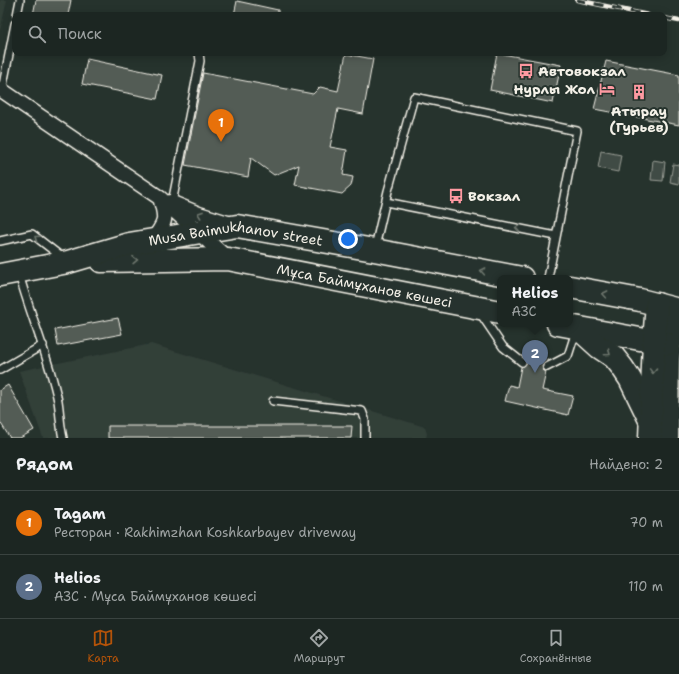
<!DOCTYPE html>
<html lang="ru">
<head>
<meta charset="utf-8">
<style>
  :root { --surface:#1c2622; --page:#252e2a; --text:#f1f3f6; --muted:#a0a5a5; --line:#3a4340; --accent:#b45309 }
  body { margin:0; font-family:"Shantell Sans",sans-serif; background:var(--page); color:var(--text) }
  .you { position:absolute; left:348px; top:239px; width:14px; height:14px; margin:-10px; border:3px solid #fff; border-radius:50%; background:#1a73e8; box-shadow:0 0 0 6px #1a73e833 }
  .badge { display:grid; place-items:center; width:26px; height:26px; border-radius:50%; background:var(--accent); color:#fff; font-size:13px; font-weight:700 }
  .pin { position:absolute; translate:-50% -33px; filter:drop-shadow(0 1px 2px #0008) }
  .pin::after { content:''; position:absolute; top:21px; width:14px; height:12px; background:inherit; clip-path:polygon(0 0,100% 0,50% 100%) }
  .popup { position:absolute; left:497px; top:275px; width:76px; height:52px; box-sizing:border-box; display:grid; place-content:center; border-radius:8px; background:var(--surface); filter:drop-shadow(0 1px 3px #0005); font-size:13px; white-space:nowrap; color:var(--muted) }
  .popup b { font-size:15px; color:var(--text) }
  .popup::after { content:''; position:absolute; left:50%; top:100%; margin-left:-8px; border:8px solid transparent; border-top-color:var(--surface) }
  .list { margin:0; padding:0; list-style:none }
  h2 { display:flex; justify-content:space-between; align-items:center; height:52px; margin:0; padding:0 16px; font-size:17px }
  h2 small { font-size:13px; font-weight:400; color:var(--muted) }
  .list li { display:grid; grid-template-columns:26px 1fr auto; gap:12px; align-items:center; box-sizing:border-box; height:64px; padding:0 16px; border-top:1px solid var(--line) }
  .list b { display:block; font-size:15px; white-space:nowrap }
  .list p { margin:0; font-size:13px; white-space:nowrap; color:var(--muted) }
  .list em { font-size:13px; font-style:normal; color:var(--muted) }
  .icon { flex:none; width:22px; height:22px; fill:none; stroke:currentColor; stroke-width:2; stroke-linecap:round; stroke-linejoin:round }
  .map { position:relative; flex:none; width:679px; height:438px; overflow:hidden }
  .search { position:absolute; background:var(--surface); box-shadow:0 2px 10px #0003; left:12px; right:12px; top:12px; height:44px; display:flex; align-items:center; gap:10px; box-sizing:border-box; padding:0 14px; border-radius:8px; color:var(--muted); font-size:15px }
  .sheet { height:180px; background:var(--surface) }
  nav { display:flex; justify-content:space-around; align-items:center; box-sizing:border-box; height:56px; border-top:1px solid var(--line); background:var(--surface); font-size:11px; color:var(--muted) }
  nav a { display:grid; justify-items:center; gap:2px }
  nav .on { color:var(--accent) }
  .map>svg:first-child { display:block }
  .built { fill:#333f39 }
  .green { fill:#414b45; stroke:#9a9e96 }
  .building { fill:#525c55; stroke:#f4f1e8 }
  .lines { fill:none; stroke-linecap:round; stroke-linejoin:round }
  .service-casing { stroke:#f4f1e8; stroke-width:10 }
  .minor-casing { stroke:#f4f1e8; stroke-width:17 }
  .primary-casing { stroke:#f4f1e8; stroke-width:25 }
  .service { stroke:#26332d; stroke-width:7 }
  .minor { stroke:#26332d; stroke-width:14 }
  .primary { stroke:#26332d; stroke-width:22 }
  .rail-casing { stroke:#f4f1e8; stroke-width:4.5 }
  .rail { stroke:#26332d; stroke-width:3; stroke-dasharray:9; stroke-linecap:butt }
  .oneway { stroke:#6e766e }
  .labels { text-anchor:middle; stroke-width:4; stroke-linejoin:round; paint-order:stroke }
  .poi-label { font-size:14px; font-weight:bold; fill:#f4f1e8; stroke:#26332d; text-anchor:start }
  .street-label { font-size:14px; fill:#f4f1e8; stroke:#26332d }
</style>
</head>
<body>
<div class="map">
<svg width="679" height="438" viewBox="0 0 679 438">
  <rect width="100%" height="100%" fill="#26332d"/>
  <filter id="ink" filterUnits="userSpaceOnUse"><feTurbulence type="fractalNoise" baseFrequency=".025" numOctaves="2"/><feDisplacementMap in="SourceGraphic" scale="8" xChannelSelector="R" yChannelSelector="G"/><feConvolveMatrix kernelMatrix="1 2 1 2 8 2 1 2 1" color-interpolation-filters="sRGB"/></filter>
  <g filter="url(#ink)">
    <path class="built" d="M0,0h7l-7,31z
      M151,344l274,83 2,7 -1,4h-383l-24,-67z"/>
    <path class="green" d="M601,151l20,4 -3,17 -20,-4z
      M653,160l12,2 -2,19 -12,-1z
      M673,164l6,1v19l-9,-2z"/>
    <path class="building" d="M36,0h35l-3,15h-35z
      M237,1l41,9v5h-44z
      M497,53l64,12 -8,38 -63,-13z
      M346,54l27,5 -10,55 -25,-5 -8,38 17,3 -4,25 10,2 -2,9 -9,8 -47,-9 4,-20 -25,10 -23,-17 -3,19 -63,-12 18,-92 110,21 7,-7 18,4z
      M87,59l75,16 -5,24 -75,-15z
      M606,61l73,14v50l-85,-16z
      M118,318l4,16 -64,12 -3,-16z
      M524,354l25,6 -7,6 1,4 3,2 -4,18 31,6 -5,19 -63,-14 4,-16 8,2 4,-20 3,-1 3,-3 -1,-3 -3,-3z
      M8,385l26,45 -14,8h-10l-10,-16v-32z
      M108,426h244l-1,12h-243z"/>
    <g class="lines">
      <defs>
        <path id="service" d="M17,15l3,-15
          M2,90l13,-66
          M386,202l170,34
          M172,203l28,-142 -1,-8
          M0,241l32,-7 31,24
          M375,247l13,-56 26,-94 163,34 -29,147
          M19,274c12,43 30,84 39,127 2,12 2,25 5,37
          M480,313l23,34 19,15
          M547,367l21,-11 8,-25
          M0,370l43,-25
          M273,401l89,10 3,8v19"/>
        <path id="minor" d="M0,89l160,109 68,61
          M170,202l29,12 32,10
          M152,241c14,-19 15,-21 8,-43"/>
        <g id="primary">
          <path id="s1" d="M101,261l127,-2 272,53"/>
          <path id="s2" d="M0,275l68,-13 61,-18 108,-18 137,24 148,28"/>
          <path d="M570,287l70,13 35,9 -7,50 -1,79"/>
          <path d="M558,324l109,20"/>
          <path d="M578,328l21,19 15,10 8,10 8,12 19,39"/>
          <path d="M650,438l4,-97 3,-37"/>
        </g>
      </defs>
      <use href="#service" class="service-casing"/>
      <use href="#minor" class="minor-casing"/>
      <use href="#primary" class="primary-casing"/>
      <use href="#service" class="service"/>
      <use href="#minor" class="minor"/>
      <use href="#primary" class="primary"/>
      <defs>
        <path id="rail" d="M577,0l71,15
          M664,18l15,3"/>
      </defs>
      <use href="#rail" class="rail-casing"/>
      <use href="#rail" class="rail"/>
    </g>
    <defs><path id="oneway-chevron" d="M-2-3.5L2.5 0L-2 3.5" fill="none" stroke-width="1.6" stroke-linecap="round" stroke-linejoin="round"/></defs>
    <g class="oneway">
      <use href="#oneway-chevron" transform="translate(200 214) rotate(-160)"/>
      <use href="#oneway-chevron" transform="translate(518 228) rotate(-168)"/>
      <use href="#oneway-chevron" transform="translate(37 238) rotate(-145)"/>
      <use href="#oneway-chevron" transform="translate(135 260) rotate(-1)"/>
      <use href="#oneway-chevron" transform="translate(483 271) rotate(-169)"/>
      <use href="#oneway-chevron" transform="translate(605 294) rotate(-169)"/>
      <use href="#oneway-chevron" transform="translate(608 353) rotate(35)"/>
      <use href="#oneway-chevron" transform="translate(653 371) rotate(92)"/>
    </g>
  </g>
  <defs>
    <symbol id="bus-bare" viewBox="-9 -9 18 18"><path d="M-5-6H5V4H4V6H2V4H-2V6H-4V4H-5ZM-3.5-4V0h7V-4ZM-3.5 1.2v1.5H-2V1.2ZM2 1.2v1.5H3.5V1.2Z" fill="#ff9aa2" stroke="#26332d" stroke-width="2.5" paint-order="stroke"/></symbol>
    <symbol id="hotel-bare" viewBox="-9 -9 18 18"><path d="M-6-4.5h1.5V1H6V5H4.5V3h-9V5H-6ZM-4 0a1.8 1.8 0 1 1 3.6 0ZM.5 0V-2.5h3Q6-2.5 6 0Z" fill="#ff9aa2" stroke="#26332d" stroke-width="2.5" paint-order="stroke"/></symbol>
    <symbol id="building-bare" viewBox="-9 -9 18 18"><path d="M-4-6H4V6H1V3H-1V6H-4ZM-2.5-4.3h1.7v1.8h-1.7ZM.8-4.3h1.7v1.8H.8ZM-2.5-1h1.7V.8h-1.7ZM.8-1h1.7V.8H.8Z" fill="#ff9aa2" stroke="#26332d" stroke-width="2.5" paint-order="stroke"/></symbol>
  </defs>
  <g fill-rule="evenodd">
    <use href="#bus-bare" x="515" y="60" width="22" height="22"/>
    <use href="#hotel-bare" x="596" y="78" width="22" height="22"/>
    <use href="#building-bare" x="628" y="81" width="22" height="22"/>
    <use href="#bus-bare" x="445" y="185" width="22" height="22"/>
  </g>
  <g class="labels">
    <g class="poi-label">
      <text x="538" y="76">Автовокзал</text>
      <text x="595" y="94" text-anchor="end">Нурлы Жол</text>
      <text x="639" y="116" text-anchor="middle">Атырау<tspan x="639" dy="16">(Гурьев)</tspan></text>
      <text x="468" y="201">Вокзал</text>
    </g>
    <g class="street-label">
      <text dy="5" stroke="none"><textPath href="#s2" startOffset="241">Musa Baimukhanov street</textPath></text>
      <text dy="5" stroke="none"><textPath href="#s1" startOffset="266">Мұса Баймұханов көшесі</textPath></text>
    </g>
  </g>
</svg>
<div class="you"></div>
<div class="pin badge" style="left:221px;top:142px;background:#e8710a">1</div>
<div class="pin badge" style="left:535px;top:373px;background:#5c6f8a">2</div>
<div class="popup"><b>Helios</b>АЗС</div>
<div class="search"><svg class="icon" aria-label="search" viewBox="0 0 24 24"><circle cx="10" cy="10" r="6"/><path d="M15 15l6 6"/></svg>Поиск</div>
</div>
<section class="sheet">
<h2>Рядом<small>Найдено: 2</small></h2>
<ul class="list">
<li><span class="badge" style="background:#e8710a">1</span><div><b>Tagam</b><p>Ресторан · Rakhimzhan Koshkarbayev driveway</p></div><em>70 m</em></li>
<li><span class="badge" style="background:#5c6f8a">2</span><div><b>Helios</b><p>АЗС · Мұса Баймұханов көшесі</p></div><em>110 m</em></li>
</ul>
</section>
<nav>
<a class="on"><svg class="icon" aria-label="map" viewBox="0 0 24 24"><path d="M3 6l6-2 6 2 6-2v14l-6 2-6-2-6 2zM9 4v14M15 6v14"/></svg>Карта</a>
<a><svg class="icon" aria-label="directions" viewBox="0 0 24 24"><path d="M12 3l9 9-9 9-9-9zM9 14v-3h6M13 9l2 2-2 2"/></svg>Маршрут</a>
<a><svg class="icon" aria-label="saved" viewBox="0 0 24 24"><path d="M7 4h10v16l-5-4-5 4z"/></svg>Сохранённые</a>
</nav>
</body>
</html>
